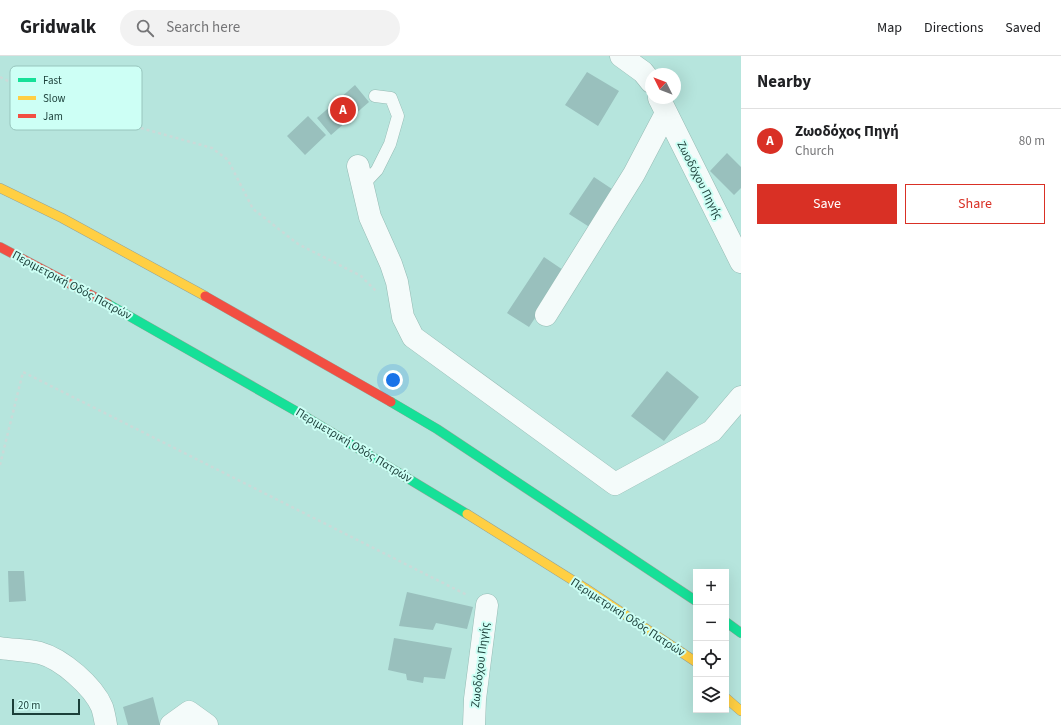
<!DOCTYPE html>
<html lang="en">
<head>
<meta charset="utf-8">
<style>
  :root { --surface:#fff; --page:#f2f2f2; --text:#202124; --muted:#757577; --line:#e0e0e0; --accent:#d93025 }
  body { margin:0; font-family:"Source Sans 3",sans-serif; background:var(--page); color:var(--text) }
  .controls { position:absolute; right:12px; bottom:12px; display:grid; overflow:hidden; border-radius:0px; box-shadow:0 4px 16px #0002 }
  .controls button { width:36px; height:36px; display:grid; place-items:center; padding:0; border:0; border-bottom:1px solid var(--line); background:var(--surface); color:var(--text); font:20px sans-serif }
  .compass { position:absolute; left:645px; top:12px; width:36px; height:36px; border-radius:50%; background:var(--surface); box-shadow:0 4px 16px #0002; rotate:312deg }
  .scale { position:absolute; left:12px; bottom:10px; width:68px; box-sizing:border-box; padding-left:4px; border:2px solid #1b3f39; border-top:0; font-size:11px; line-height:14px; white-space:nowrap; color:#1b3f39; -webkit-text-stroke:3px #cdfff5; paint-order:stroke }
  .you { position:absolute; left:393px; top:324px; width:14px; height:14px; margin:-10px; border:3px solid #fff; border-radius:50%; background:#1a73e8; box-shadow:0 0 0 6px #1a73e833 }
  .badge { display:grid; place-items:center; width:26px; height:26px; border-radius:50%; background:var(--accent); color:#fff; font-size:13px; font-weight:700 }
  .pin { position:absolute; translate:-50% -50%; border:2px solid #fff; box-shadow:0 1px 4px #0006 }
  .list { margin:0; padding:0; list-style:none }
  h2 { display:flex; justify-content:space-between; align-items:center; height:52px; margin:0; padding:0 16px; font-size:17px }
  h2 small { font-size:13px; font-weight:400; color:var(--muted) }
  .list li { display:grid; grid-template-columns:26px 1fr auto; gap:12px; align-items:center; box-sizing:border-box; height:64px; padding:0 16px; border-top:1px solid var(--line) }
  .list b { display:block; font-size:15px; white-space:nowrap }
  .list p { margin:0; font-size:13px; white-space:nowrap; color:var(--muted) }
  .list em { font-size:13px; font-style:normal; color:var(--muted) }
  .actions { display:flex; gap:8px; padding:12px 16px }
  .actions a { flex:1; padding:9px 0; border:1px solid var(--accent); border-radius:0px; text-align:center; font-size:14px; color:var(--accent) }
  .actions .main { background:var(--accent); color:#fff }
  .icon { flex:none; width:22px; height:22px; fill:none; stroke:currentColor; stroke-width:2; stroke-linecap:round; stroke-linejoin:round }
  .map { position:relative; flex:none; width:741px; height:669px; overflow:hidden }
  header { display:flex; align-items:center; gap:24px; box-sizing:border-box; height:56px; padding:0 20px; background:var(--surface); border-bottom:1px solid var(--line) }
  header strong { font-size:19px }
  nav { display:flex; gap:22px; margin-inline-start:auto; font-size:14px }
  .search { width:280px; height:36px; background:var(--page); display:flex; align-items:center; gap:10px; box-sizing:border-box; padding:0 14px; border-radius:22px; color:var(--muted); font-size:15px }
  main { display:flex }
  aside { flex:1; background:var(--surface) }
  .map>svg:first-child { display:block }
  .building { fill:#99c0bd }
  .lines { fill:none; stroke-linecap:round; stroke-linejoin:round }
  .lane-casing { stroke:#95bbb4; stroke-width:13 }
  .street-casing { stroke:#95bbb4; stroke-width:23 }
  .fast-casing { stroke:#95a296; stroke-width:10 }
  .slow-casing { stroke:#95a296; stroke-width:10 }
  .jam-casing { stroke:#95a296; stroke-width:10 }
  .path { stroke:#cbdad8; stroke-width:2.5; stroke-dasharray:3 3; stroke-linecap:butt }
  .lane { stroke:#f4fbfa; stroke-width:12 }
  .street { stroke:#f4fbfa; stroke-width:22 }
  .fast { stroke:#16e098; stroke-width:9 }
  .slow { stroke:#ffcf43; stroke-width:9 }
  .jam { stroke:#f24e42; stroke-width:9 }
  .labels { text-anchor:middle; stroke-width:4; stroke-linejoin:round; paint-order:stroke }
  .street-label { font-size:12px; fill:#1b3f39; stroke:#cdfff5 }
  .key { fill:#cdfff5; stroke:#98c5bd; stroke-width:1 }
  .key-label { font-size:11px; fill:#1b3f39 }
</style>
</head>
<body>
<header>
<strong>Gridwalk</strong>
<div class="search"><svg class="icon" aria-label="search" viewBox="0 0 24 24"><circle cx="10" cy="10" r="6"/><path d="M15 15l6 6"/></svg>Search here</div>
<nav><a>Map</a><a>Directions</a><a>Saved</a></nav>
</header>
<main>
<div class="map">
<svg width="741" height="669" viewBox="0 0 741 669">
  <rect width="100%" height="100%" fill="#b6e5dd"/>
  <path class="building" d="M587,16l32,19 -21,35 -33,-21z
    M355,29l14,17 -38,33 -14,-17z
    M308,60l18,19 -21,20 -18,-19z
    M727,97l14,14v21l-7,7 -24,-24z
    M594,121l21,14 -24,37 -22,-14z
    M544,201l22,15 -37,55 -22,-14z
    M667,315l32,26 -35,44 -33,-25z
    M8,515h16l2,30 -17,1z
    M407,536l66,15 -6,22 -31,-6 -3,7 -34,-4z
    M394,582l58,10 -7,31 -21,-2 -1,6 -16,-3 -1,-6 -18,-4z
    M153,641l7,28h-32l-5,-18z"/>
  <g class="lines">
    <defs>
      <path id="lane" d="M362,130l15,-16 13,-26 8,-28 -7,-18 -16,-2"/>
      <path id="street" d="M621,0l22,16 8,10
        M659,42l82,164
        M358,110l12,51 21,47 6,18 6,35 10,20 202,147 97,-53 29,-34
        M546,259l88,-141 32,-61
        M0,592c13,2 27,2 40,5 22,6 53,33 62,54 2,6 3,12 4,18
        M171,669l18,-13 18,13
        M474,669l1,-26 12,-94"/>
      <path id="fast" d="M108,248l193,110 166,100
        M391,346l46,27 259,172
        M726,566l15,11"/>
      <path id="slow" d="M0,132l62,30 143,78
        M467,458l118,74 111,74
        M726,642l15,13"/>
      <path id="jam" d="M0,191l108,57
        M205,240l186,106"/>
    </defs>
    <use href="#lane" class="lane-casing"/>
    <use href="#street" class="street-casing"/>
    <use href="#fast" class="fast-casing"/>
    <use href="#slow" class="slow-casing"/>
    <use href="#jam" class="jam-casing"/>
    <path class="path" d="M0,21l16,8 33,9 81,31 82,23 16,12 25,49 45,35 63,32 15,15
      M0,409l23,-93 444,223"/>
    <use href="#lane" class="lane"/>
    <use href="#street" class="street"/>
    <use href="#fast" class="fast"/>
    <use href="#slow" class="slow"/>
    <use href="#jam" class="jam"/>
  </g>
  <g class="labels">
    <g class="street-label">
      <text transform="translate(700 124) rotate(63)" y="4">Ζωοδόχου Πηγής</text>
      <text transform="translate(72 229) rotate(28)" y="4">Περιμετρική Οδός Πατρών</text>
      <text transform="translate(354 389) rotate(31)" y="4">Περιμετρική Οδός Πατρών</text>
      <text transform="translate(628 561) rotate(33)" y="4">Περιμετρική Οδός Πατρών</text>
      <text transform="translate(480 609) rotate(-83)" y="4">Ζωοδόχου Πηγής</text>
    </g>
  </g>
  <rect x="10" y="10" width="132" height="64" rx="6" class="key"/>
  <rect x="18" y="22" width="18" height="4" fill="#16e098"/>
  <rect x="18" y="40" width="18" height="4" fill="#ffcf43"/>
  <rect x="18" y="58" width="18" height="4" fill="#f24e42"/>
  <g class="key-label">
    <text x="43" y="28">Fast</text>
    <text x="43" y="46">Slow</text>
    <text x="43" y="64">Jam</text>
  </g>
</svg>
<div class="controls">
<button>+</button>
<button>−</button>
<button><svg class="icon" aria-label="locate" viewBox="0 0 24 24"><circle cx="12" cy="12" r="6"/><path d="M12 2v4M12 18v4M2 12h4M18 12h4"/></svg></button>
<button><svg class="icon" aria-label="layers" viewBox="0 0 24 24"><path d="M12 4l9 5-9 5-9-5zM3 14l9 5 9-5"/></svg></button>
</div>
<svg class="compass" viewBox="-18 -18 36 36"><path d="M0-13l5 13h-10z" fill="#e53935"/><path d="M0 13l5-13h-10z" fill="#757577"/></svg>
<div class="scale">20 m</div>
<div class="you"></div>
<div class="pin badge" style="left:343px;top:54px">A</div>
</div>
<aside>
<h2>Nearby<small></small></h2>
<ul class="list">
<li><span class="badge">A</span><div><b>Ζωοδόχος Πηγή</b><p>Church</p></div><em>80 m</em></li>
</ul>
<div class="actions"><a class="main">Save</a><a>Share</a></div>
</aside>
</main>
</body>
</html>
